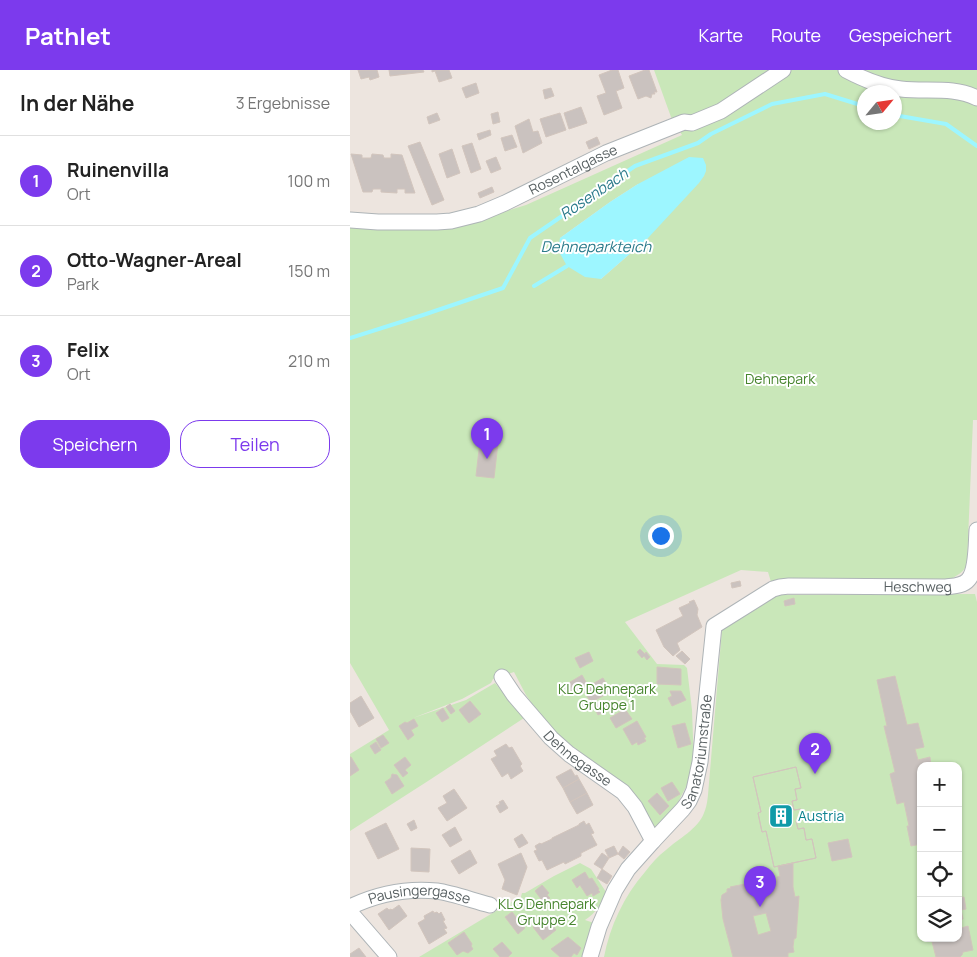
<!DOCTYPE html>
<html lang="de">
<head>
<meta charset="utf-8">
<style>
  :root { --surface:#fff; --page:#f2f2f2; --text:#222; --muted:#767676; --line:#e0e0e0; --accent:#7c3aed }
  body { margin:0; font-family:Manrope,sans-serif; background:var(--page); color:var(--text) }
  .controls { position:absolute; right:15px; bottom:15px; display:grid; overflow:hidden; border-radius:10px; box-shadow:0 1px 4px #0004 }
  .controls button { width:45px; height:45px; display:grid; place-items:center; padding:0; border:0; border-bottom:1px solid var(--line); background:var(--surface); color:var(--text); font:25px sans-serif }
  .compass { position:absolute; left:507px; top:15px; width:45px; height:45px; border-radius:50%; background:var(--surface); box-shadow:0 1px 4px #0004; rotate:61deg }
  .you { position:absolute; left:310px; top:465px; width:18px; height:18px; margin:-12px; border:4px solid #fff; border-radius:50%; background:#1a73e8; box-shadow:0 0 0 8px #1a73e833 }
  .badge { display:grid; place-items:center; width:32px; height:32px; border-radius:50%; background:var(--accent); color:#fff; font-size:16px; font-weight:700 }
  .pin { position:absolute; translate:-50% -41px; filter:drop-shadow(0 1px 2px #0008) }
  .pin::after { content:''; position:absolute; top:26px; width:18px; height:15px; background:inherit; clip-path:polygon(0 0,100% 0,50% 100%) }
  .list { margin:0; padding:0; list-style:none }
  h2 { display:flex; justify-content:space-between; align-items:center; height:65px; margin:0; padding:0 20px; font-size:21px }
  h2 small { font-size:16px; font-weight:400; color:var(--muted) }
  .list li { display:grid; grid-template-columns:32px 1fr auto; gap:15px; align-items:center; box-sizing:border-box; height:90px; padding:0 20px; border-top:1px solid var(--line) }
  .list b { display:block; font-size:19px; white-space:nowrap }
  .list p { margin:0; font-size:16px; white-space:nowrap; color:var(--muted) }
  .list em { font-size:16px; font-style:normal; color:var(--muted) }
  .actions { display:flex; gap:10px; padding:15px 20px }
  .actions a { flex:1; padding:11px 0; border:1px solid var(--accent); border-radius:20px; text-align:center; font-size:18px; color:var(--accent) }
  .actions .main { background:var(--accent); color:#fff }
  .icon { flex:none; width:28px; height:28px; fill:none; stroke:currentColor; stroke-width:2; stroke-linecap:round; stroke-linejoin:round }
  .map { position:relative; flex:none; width:627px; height:887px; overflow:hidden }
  header { display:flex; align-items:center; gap:30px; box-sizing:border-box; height:70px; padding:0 25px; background:var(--accent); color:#fff }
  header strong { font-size:24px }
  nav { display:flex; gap:28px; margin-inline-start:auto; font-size:18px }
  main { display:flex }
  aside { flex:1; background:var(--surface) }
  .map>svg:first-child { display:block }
  .green { fill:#c9e7b9; fill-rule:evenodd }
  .water { fill:#9df6ff }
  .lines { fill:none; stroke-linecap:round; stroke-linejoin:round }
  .stream { stroke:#9df6ff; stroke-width:4 }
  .building { fill:#cac2bf; stroke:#d2c5bd; fill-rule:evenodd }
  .street-casing { stroke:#aeb4b7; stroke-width:17 }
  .street { stroke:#fff; stroke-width:15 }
  .labels { text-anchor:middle; stroke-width:4; stroke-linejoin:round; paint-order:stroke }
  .street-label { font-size:14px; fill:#586062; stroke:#fff }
  .park-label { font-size:14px; fill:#47852e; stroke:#fff }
  .culture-label { font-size:14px; fill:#0d838f; stroke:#fff; text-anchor:start }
  .water-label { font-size:15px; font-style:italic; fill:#2a7a8a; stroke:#fff }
</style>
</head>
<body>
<header>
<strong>Pathlet</strong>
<nav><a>Karte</a><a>Route</a><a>Gespeichert</a></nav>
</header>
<main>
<aside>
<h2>In der Nähe<small>3 Ergebnisse</small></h2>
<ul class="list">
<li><span class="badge">1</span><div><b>Ruinenvilla</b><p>Ort</p></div><em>100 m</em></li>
<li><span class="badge">2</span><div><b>Otto-Wagner-Areal</b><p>Park</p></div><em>150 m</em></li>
<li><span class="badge">3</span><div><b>Felix</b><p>Ort</p></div><em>210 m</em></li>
</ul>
<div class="actions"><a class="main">Speichern</a><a>Teilen</a></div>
</aside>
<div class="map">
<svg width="627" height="887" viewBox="0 0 627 887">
  <rect width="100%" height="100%" fill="#ede5df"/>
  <path class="green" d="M304,0h323v350h-4l-6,144c-3,8 -9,11 -16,15l-180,3 -3,-10 -27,-2 -116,52 32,42 27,1 3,3 5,42 2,54 -7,21 -11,21 -14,16 -8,7 -26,-39 -71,-56 -18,-20 -13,-19 -12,-23 -21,7 -2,4 -29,16 -49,19 53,-18 29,-17 29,35 -96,63 -78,50v-77l39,-24 -39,-67v-436l41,2 106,-15 29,-9 156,-70 -11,-18zM514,22h30v30h-30zM288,114l10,54 -47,41 -41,-41 50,-36z
    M625,524l2,8v355h-373c6,-31 20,-61 41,-85 6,-8 13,-16 21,-22 12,-11 32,-21 38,-37 4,-9 4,-20 5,-30l13,-154 54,-34zM571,696h37v172h-37z
    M230,793l11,6 15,23c-4,11 -10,21 -21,28l9,3 -10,34h-165l87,-52 4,-1 1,-2 8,2 3,-11h3l29,-17z"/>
  <path class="water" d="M339,87l14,1 3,7v6l-2,5 -5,7 -51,55 -47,41 -16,-2 -18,-11 -9,-16 2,-12 50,-36 28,-18z"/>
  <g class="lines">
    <path class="stream" d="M544,45l52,9 31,22
      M184,216l33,-20
      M0,268l73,-23 80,-27 27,-50 105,-72 63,-23 13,-9 61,-30 53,-10 39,12"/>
  </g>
  <path class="building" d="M8,0h19l2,7 -9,3 -1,-3 -8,2z
    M39,0h34l1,2 -34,4z
    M82,0h17l3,8 -13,4 -4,-11 -3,1z
    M262,0h6l6,18 -8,3 6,17 -18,7 -7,-19 9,-3 -7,-18z
    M295,0h4l8,22h-3l1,2h-3l-1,4 -5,-2 -8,3 -9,-23z
    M126,13l3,10 -13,5 -4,-10z
    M201,18l3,8 -9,3 -2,-9z
    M231,37l6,16 -18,6 -5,-16z
    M148,42l2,10 -7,2 -2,-10z
    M87,43l3,7 -11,4 -2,-7z
    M210,43l6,17 -20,7 -6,-18z
    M179,49l4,13 5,-1 4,12 -19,10 -8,-27z
    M140,60l1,5 -12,5 -2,-6z
    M162,65l5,12 -12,4 -4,-13z
    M247,67l3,7 -11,5 -3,-7z
    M70,72l24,58 -12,5 -24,-59z
    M122,73l9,26 -10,4 -9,-27z
    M102,79l8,24 -13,5 -8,-24z
    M1,84l11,1v3h9l1,-4 11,1 1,3h7v-4l11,1 13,38h-10v-4h-8v4l-16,-1v-3h-8l-1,3h-9z
    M146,87l5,12 -10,4 -5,-12z
    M142,117l2,5 -14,6 -2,-5z
    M130,371l18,2 -4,35 -18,-2z
    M390,511l1,5 -9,2 -1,-5z
    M444,528l1,6 -10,2 -1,-5z
    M344,530l4,9 -1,6 5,12 -25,16 3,7 -7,6 -9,-9 -8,-17 27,-14 -4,-8 11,-5 -1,-1z
    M290,579l5,5 1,-2 4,5 -3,3 -3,-4 -2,2 -5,-6z
    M332,581l8,8 -5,5 -9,-8z
    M239,582l4,9 -13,7 -5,-10z
    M307,597l24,2v16l-24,-1z
    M232,605l5,9 -15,9 -5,-9z
    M545,606l12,49 11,-2 6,24 -9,2 3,11 12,-3 1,9h-10v78l-10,2 -4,-20h2l-5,-24 -7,2 -7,-30 5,-2 -11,-46h3l-10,-46z
    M253,608l8,14 -20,10 -7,-10 6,-4 -1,-2z
    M320,621h11l5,9 -14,6 -4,-8 4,-2z
    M11,626l13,22 -15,9 -9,-16v-8z
    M254,630l5,9 -11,6 -5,-10z
    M120,631l11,13 -12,9 -10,-13z
    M100,634l5,7 -4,3 -5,-7z
    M93,638l6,10 -7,4 -6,-9z
    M275,639l7,10 -16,9 -6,-10z
    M64,649l4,7 -7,4 3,5 -6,5 -9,-14 6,-4 2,1z
    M287,651l9,16 -2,1 2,3 -8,4 -1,-3 -5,3 -9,-16z
    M335,653l6,21 -13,4 -6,-22z
    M33,665l6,8 -8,5 -5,-9z
    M26,672l5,8 -6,4 -5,-8z
    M156,674l3,4 3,-1 10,17 -2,2 3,5 -12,8 -3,-6 -6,4 -11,-18 6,-3 -3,-5z
    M0,687h1l8,13 -9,6z
    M55,687l6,8 -6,5 3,3 -5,4 -9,-12z
    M446,697l5,21 -6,1 2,11 -5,1 2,9 7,-1 2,10 -7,2 2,8 6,-1 2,12 6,-1 4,19 -42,9 -8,-36 -4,1 -4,-19 3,-1 -8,-35z
    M446,697l5,21 -6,1 2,11 -5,1 2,9 7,-1 2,10 -7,2 2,8 6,-1 2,12 6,-1 4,19 -42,9 -8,-36 -4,1 -4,-19 3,-1 -8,-35z
    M221,699l4,7 2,-1 2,4 -16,9 -7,-11z
    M42,704l5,1 7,11 -12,8 -7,-12 6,-4z
    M229,709l8,14 -17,9 -7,-14z
    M322,712l8,12 -12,7 -7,-13z
    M104,719l13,19 -20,13 -9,-13 9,-5 -4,-7z
    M237,723l6,12 -16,9 -7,-12z
    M307,723l12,13 -9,9 -12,-14z
    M153,730l5,8 -8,5 -4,-7 4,-2 -1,-2z
    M64,750l3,8 -6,3 -4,-7z
    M234,751l2,4 3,-2 5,10 -3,1 6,11 -16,8v3l-16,8 -1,-2 -17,8 -5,-10 -3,1 -5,-10 3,-1 -2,-4 5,-3 1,1 11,-5v-1l27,-13v-1z
    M36,753l13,26 -21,10 -13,-26z
    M105,757l7,13 -12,7 -8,-12z
    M172,764l6,9 -9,5 -5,-9z
    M498,769l4,18 -20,4 -4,-18z
    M264,776l4,8 -9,4 -4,-8z
    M273,776l7,6 -6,7 -6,-5z
    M61,778l19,1 -1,23 -18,-1z
    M120,780l7,13 -18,11 -8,-13z
    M171,783l6,14 -10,28 -15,-6 3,-9 -7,-16z
    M252,783l7,5 -7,11 -8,-5z
    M443,793v24l2,10 4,-1 -3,42 -2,1 -1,8 1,5 -6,1v4h-55l-10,-38 -2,-19 1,-5 5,-3v-3l4,-1 -1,-1 39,-8 1,3 7,-2v-3l3,-1 -2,-10zM416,843l5,18 -13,4 -5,-19z
    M252,799l10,7 -5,8 -10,-6z
    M235,802l4,7 3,-1 7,11 -1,1 2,2 -7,4 -1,-3 -5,3 -7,-11 -3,3 -5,-8z
    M192,815l7,8 -2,2 3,3 -6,5 -9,-12z
    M614,827l2,12 -5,1 2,9 -5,1v-22z
    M49,835l8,11 -18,14 -11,-16 9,-6 2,2 2,-1 1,1z
    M83,841l1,2 3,-1 2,2 2,-2 4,8 -2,1 4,7 -3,1 3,4 -18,11 -11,-21 7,-4 -1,-3z
    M162,842l13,16 -7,6 -13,-17z
    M196,847l10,13 -13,10 -10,-13z
    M618,856l5,24 -10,2 -1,3 -2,2h-24l-5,-19h27v-9z
    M114,862l8,12 -1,2 2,3 -5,4 -5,-2 -6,4 -9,-12z
    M218,867l13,11 -4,7 -3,-2 -3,4h-11l-9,-8z
    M152,872l10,11 -4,4h-8l-7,-8z
    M9,878l7,9h-16v-3z"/>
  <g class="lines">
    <defs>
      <g id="street">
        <path d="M496,0c17,9 35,17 55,19 26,3 52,-3 76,9"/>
        <path id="s1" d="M0,150l28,2h59l14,-1 28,-7 26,-11 101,-50 78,-31 8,1 29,-12 62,-41"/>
        <path id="s2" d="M152,607l12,18 37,43 18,16 54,38 12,15 18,34"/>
        <path id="s3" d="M0,837c27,-13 57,-19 87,-16 15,2 37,10 53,14"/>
        <path d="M0,842l39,45"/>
        <path id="s4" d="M240,887l9,-30 16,-37 13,-21 25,-28 30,-32 6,-8 5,-11 6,-28 14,-136 59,-37 7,-2 9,-1 157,1c7,-1 17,-1 22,-7 9,-9 8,-38 9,-50"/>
      </g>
    </defs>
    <use href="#street" class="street-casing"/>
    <use href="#street" class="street"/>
  </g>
  <defs>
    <symbol id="building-square" viewBox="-11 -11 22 22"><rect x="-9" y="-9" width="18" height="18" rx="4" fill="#0f9aa8" stroke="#fff"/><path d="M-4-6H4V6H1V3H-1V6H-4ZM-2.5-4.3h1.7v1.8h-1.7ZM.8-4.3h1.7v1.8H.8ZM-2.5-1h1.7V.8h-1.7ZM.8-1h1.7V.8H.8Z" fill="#fff"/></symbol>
  </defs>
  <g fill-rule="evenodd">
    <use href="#building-square" x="417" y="732" width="28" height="28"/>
  </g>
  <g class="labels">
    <g class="street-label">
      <text dy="5" stroke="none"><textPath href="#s1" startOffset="234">Rosentalgasse</textPath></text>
      <text dy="5" stroke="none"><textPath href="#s4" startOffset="580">Heschweg</textPath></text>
      <text dy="5" stroke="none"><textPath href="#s4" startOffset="238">Sanatoriumstraße</textPath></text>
      <text dy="5" stroke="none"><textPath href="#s2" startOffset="112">Dehnegasse</textPath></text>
      <text dy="5" stroke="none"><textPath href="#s3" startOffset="72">Pausingergasse</textPath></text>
    </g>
    <g class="park-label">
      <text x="430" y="314">Dehnepark</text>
      <text x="257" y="624">KLG Dehnepark<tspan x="257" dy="16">Gruppe 1</tspan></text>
      <text x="197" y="839">KLG Dehnepark<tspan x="197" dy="16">Gruppe 2</tspan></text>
    </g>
    <g class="culture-label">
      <text x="448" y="751">Austria</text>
    </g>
    <g class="water-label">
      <text transform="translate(244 124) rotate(-34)" y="5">Rosenbach</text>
      <text x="246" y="182">Dehneparkteich</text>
    </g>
  </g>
</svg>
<div class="controls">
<button>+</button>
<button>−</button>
<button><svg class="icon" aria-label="locate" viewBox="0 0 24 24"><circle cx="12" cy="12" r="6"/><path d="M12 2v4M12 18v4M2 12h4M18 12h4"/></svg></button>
<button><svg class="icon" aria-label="layers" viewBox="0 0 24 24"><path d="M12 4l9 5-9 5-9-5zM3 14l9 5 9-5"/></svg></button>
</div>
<svg class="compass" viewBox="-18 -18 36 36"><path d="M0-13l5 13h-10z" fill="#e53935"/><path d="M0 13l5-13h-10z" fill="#767676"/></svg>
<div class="you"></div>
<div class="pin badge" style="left:137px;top:389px">1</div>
<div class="pin badge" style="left:465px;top:704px">2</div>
<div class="pin badge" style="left:410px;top:837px">3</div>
</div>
</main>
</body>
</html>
